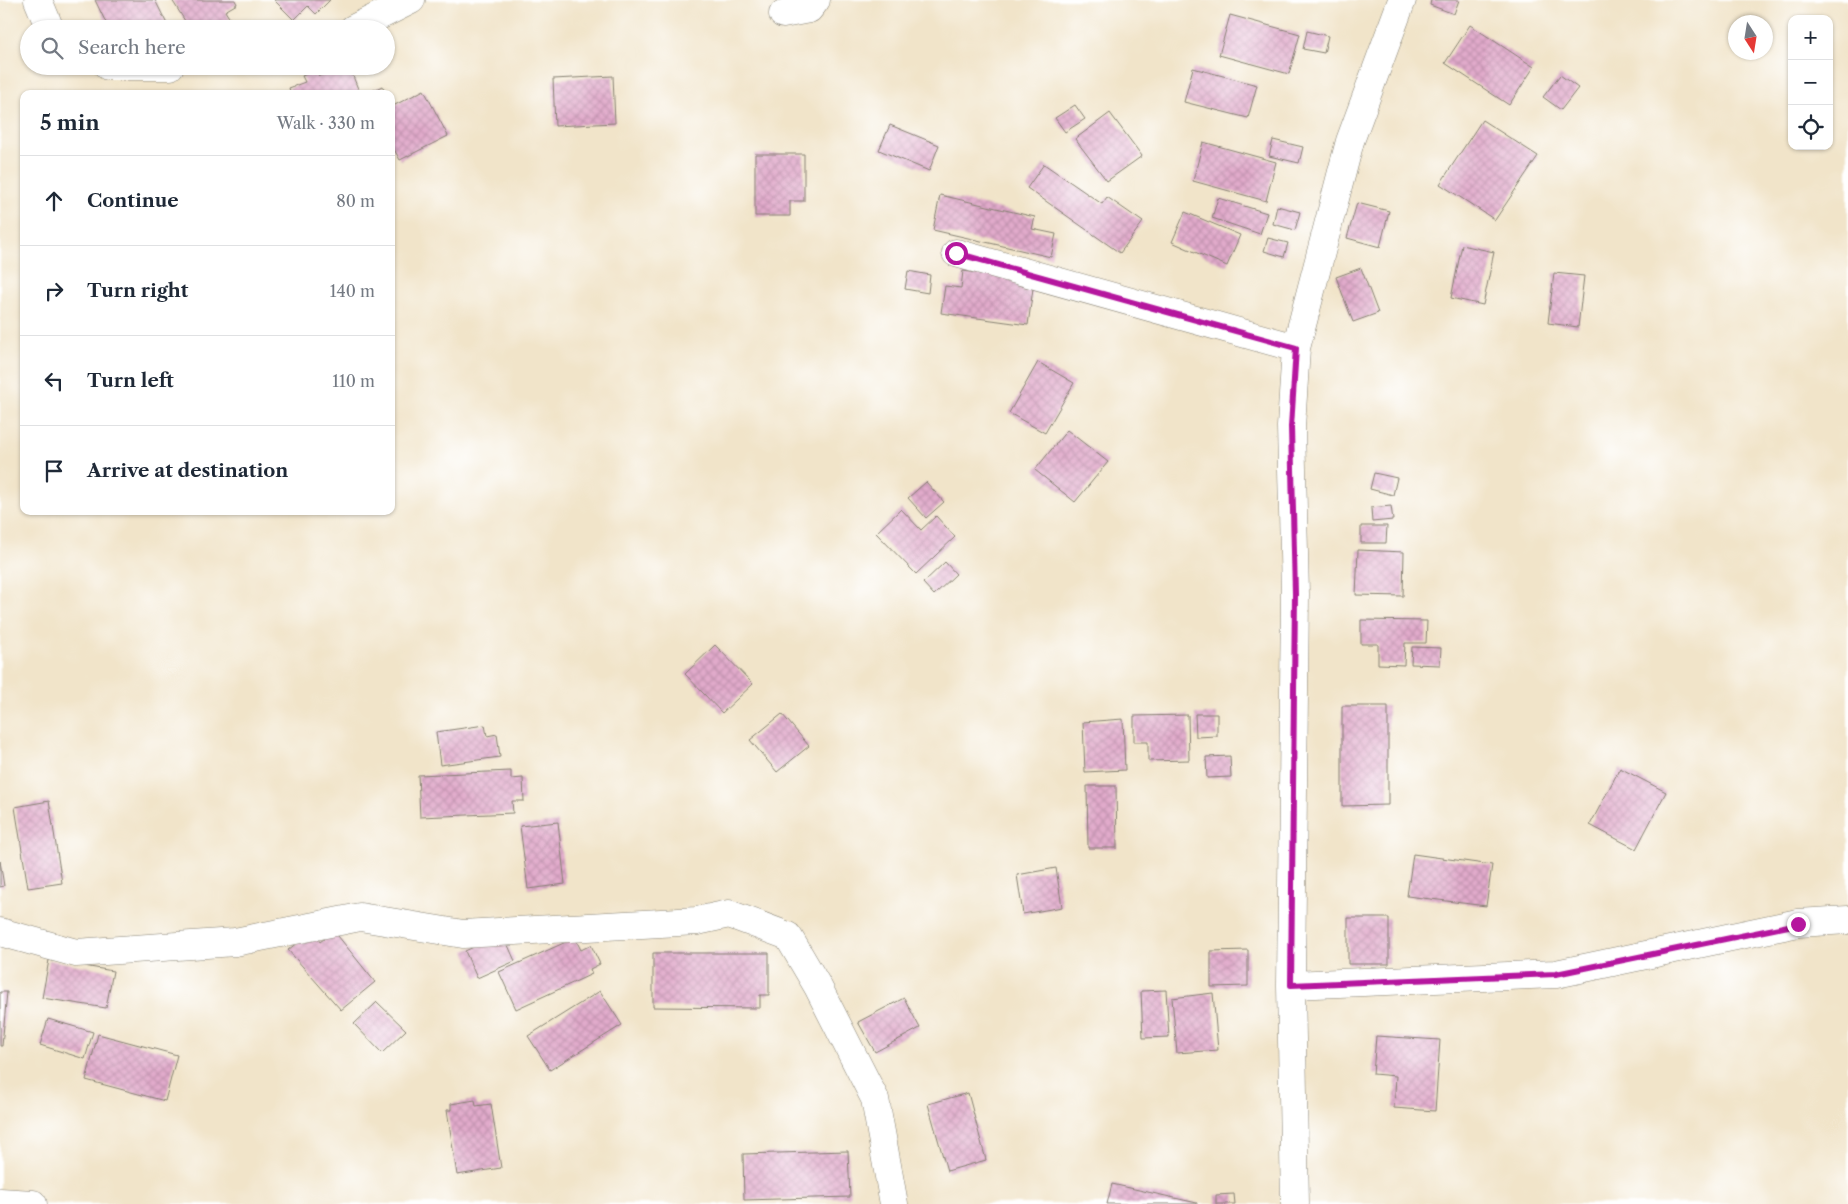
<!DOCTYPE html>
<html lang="en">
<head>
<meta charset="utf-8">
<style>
  :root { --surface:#fff; --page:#f2f2f3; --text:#1f2937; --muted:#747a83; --line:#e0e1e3 }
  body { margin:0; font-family:"Libre Caslon Text",serif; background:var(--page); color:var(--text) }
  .controls { position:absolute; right:15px; top:15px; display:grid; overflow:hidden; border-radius:10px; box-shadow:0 1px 4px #0004 }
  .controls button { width:45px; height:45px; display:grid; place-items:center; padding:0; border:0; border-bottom:1px solid var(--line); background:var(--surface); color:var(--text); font:25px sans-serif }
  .compass { position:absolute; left:1728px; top:15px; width:45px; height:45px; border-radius:50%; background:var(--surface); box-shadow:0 1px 4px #0004; rotate:168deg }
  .stop { position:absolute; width:15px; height:15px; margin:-11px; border:4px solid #b5179e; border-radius:50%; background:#fff }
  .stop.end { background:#b5179e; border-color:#fff; box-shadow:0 1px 5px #0008 }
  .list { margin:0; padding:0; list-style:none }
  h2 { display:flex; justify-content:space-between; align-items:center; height:65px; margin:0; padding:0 20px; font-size:21px }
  h2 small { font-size:16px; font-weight:400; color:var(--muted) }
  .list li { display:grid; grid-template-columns:32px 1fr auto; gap:15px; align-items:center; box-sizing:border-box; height:90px; padding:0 20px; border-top:1px solid var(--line) }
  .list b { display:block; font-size:19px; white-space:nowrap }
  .list em { font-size:16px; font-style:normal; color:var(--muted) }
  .icon { flex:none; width:28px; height:28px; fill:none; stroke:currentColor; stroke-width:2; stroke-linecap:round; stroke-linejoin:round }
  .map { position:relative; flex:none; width:1848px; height:1204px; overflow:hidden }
  .search { position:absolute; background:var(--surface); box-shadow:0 1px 4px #0004; left:20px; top:20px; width:375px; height:55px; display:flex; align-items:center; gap:12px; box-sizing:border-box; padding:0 18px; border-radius:28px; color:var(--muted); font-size:19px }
  .panel { position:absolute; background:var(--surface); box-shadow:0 1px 4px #0004; left:20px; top:90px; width:375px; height:425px; border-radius:10px }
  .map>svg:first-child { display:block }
  .building { fill:url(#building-cross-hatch) }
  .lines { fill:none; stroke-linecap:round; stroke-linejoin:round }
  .street-casing { stroke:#868072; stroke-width:29 }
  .street { stroke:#fff; stroke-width:28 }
  .route { stroke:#b5179e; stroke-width:6 }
</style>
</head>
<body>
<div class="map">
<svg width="1848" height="1204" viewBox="0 0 1848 1204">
  <defs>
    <pattern id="building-cross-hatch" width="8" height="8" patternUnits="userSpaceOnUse" patternTransform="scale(1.25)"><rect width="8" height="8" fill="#e1aacb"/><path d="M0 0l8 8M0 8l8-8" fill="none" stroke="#c092ae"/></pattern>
  </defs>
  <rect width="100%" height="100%" fill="#fff"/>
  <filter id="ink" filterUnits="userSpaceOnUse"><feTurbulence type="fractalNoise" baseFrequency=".02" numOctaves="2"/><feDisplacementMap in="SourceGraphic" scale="10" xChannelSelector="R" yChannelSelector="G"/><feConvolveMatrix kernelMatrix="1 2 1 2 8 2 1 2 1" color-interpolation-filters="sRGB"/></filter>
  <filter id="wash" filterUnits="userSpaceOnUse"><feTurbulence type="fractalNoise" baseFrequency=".0096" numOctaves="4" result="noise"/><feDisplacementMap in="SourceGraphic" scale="20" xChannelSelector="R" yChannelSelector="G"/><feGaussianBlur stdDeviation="1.12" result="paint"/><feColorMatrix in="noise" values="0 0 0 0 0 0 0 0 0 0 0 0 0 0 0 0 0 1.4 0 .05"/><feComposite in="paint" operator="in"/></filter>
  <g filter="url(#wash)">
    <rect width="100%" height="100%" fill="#f1e4c9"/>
    <g id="blocks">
      <path class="building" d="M95,0h60l12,24 -10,5h-5l-4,-7 -14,7h-25z
        M172,0h63l2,4 -12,7 5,8 -16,10h-6l-3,-6 -9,6h-6z
        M274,0h56l-14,14 -8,-8 -14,14z
        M1431,0h28l-5,14 -24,-9z
        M1230,15l70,19 -11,40 -70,-19z
        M1470,25l64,42 -25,38 -64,-42z
        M1307,31l21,5 -4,17 -21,-4z
        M345,66h4l11,28h-69l-2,-6 16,-6 -3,-6 15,-7 2,7z
        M1193,68l64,17 -9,33 -64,-16z
        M1560,75l18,13 -17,22 -18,-13z
        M613,76l2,47 -60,3 -2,-47z
        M382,86l4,8h-20z
        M424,90l24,46 -48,24 -9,-16v-37z
        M1075,105l10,14 -20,13 -10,-14z
        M1110,113l32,43 -35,25 -32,-42z
        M1482,120l56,36 -43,64 -55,-36z
        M890,125l49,20 -10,26 -50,-21z
        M1273,140l30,7 -4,16 -30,-7z
        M1203,142l73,20 -10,39 -73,-20z
        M755,154h49v47h-14v15h-35z
        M1044,164l58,40 5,-7 36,25 -23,31 -93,-65z
        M940,195l95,22 -3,12 24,5 -5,23 -118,-27z
        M1218,198l49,15 -7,21 -48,-16z
        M1357,203l32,8 -9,36 -33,-9z
        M1277,206l23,6 -5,18 -22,-6z
        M1185,212l55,23 -13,31 -55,-24z
        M1268,238l20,5 -4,14 -20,-6z
        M1462,245l32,7 -11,53 -32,-7z
        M1361,268l17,45 -25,9 -17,-45z
        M908,271l22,4 -2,18 -23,-4z
        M963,271l71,10 -6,44 -87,-12 4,-27 16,2z
        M1554,273l30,3 -6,51 -30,-4z
        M1038,362l36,21 -29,50 -36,-20z
        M1067,430l41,32 -33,40 -40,-32z
        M1374,473l23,5 -4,17 -23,-6z
        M926,482l18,20 -18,16 -18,-20z
        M1391,506l2,14 -21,2 -1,-14z
        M901,509l20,21 15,-14 19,21 -39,37 -40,-41z
        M1361,526h26l-1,17h-25z
        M1358,550l46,2 -1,44 -47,-1z
        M945,562l11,12 -22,21 -11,-12z
        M1361,620l66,1 -1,22h-21l-1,22 -26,-1v-20h-17z
        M715,645l38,39 -31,29 -37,-39z
        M1412,647l29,1 -1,17 -29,-1z
        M1342,706h46v99l-46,1z
        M782,714l27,32 -32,26 -27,-32z
        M1195,714h22v22l-21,1z
        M1188,715l1,45 -41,1v-19h-14v-26z
        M1123,719l2,51 -40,2 -2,-50z
        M485,725l2,11 10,-2 3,23 -60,8 -4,-33z
        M1230,756l1,21 -24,1 -1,-21z
        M1620,768l46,24 -30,57 -46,-24z
        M511,771v8l12,-1 1,23h-12l1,12 -93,4 -2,-42z
        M1087,786h29l1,62h-29z
        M49,801l13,82 -34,5 -13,-81z
        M558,822l7,62 -37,5 -8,-63z
        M1413,854l79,11 -6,41 -79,-10z
        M0,861l4,25 -4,1z
        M1056,868l6,39 -39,7 -6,-39z
        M1348,918h41v46h-41z
        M312,931l8,11 14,-11 41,51 -34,28 -53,-60z
        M503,934l12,27 -38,17 -12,-27z
        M575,938l6,12 10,-5 9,19 -10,5 2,5 -76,35 -17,-37z
        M1248,950v36l-37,1v-36z
        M653,953h116v42h-9v13l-107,-1z
        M49,960l64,11 -7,37 -64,-10z
        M1166,990l3,47 -26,1 -2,-47z
        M600,991l22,34 -72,45 -22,-34z
        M0,992h7l-5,54h-2z
        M1213,993l5,57 -41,3 -5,-55z
        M904,998l16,30 -45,24 -17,-30z
        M377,1002l29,28 -24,23 -28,-29z
        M48,1019l45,13 -8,27 -45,-14z
        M98,1034l79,21 -12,46 -79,-21z
        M1376,1036l64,4 -5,71 -41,-3 2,-32 -23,-2z
        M968,1093l18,67 -39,11 -19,-67z
        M475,1100l1,6 15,-2 10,64 -44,7 -10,-65h4v-6z
        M848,1151l2,46 -106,3 -1,-46z
        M1112,1184l85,19v1h-90z
        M1234,1194l1,10h-19v-9z"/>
    </g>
  </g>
  <g filter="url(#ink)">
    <use href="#blocks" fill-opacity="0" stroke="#868072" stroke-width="1"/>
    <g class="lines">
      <defs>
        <path id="street" d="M38,0l12,29
          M783,14l26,-5 7,-9
          M353,29l58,-29
          M108,66h62
          M956,253l340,95
          M0,932l76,21 159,-11 125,-25 103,17 234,-13 32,-7 59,22 30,51 57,112 19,105
          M1291,985l265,-11 242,-51 50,-3
          M0,1202l33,2
          M1295,1204l-4,-219 4,-391 -4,-167 5,-79 54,-207 52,-141"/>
      </defs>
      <use href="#street" class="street-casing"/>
      <use href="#street" class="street"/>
    </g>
  </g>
  <g class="lines" filter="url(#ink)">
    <path class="route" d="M956,253l340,95 -5,79 4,167 -4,391 265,-11 242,-50"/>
  </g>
</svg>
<div class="controls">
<button>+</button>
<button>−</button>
<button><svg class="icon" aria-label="locate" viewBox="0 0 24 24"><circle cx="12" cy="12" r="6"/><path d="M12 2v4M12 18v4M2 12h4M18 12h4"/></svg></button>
</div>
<svg class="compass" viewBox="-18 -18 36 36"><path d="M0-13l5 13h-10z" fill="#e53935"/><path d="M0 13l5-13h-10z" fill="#747a83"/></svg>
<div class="stop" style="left:956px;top:253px"></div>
<div class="stop end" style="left:1798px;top:924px"></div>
<div class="search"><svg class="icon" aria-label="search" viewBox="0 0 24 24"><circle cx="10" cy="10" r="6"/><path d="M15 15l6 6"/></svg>Search here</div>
<section class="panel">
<h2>5 min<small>Walk · 330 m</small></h2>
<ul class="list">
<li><svg class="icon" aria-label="ahead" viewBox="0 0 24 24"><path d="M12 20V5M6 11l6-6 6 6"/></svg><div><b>Continue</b></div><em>80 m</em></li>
<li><svg class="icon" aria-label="right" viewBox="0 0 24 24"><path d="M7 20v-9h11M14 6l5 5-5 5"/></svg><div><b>Turn right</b></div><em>140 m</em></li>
<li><svg class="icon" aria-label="left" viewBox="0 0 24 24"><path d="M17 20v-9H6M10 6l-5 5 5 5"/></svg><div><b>Turn left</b></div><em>110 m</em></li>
<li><svg class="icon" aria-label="arrive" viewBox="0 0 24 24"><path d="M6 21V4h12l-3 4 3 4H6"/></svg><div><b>Arrive at destination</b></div></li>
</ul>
</section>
</div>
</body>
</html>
